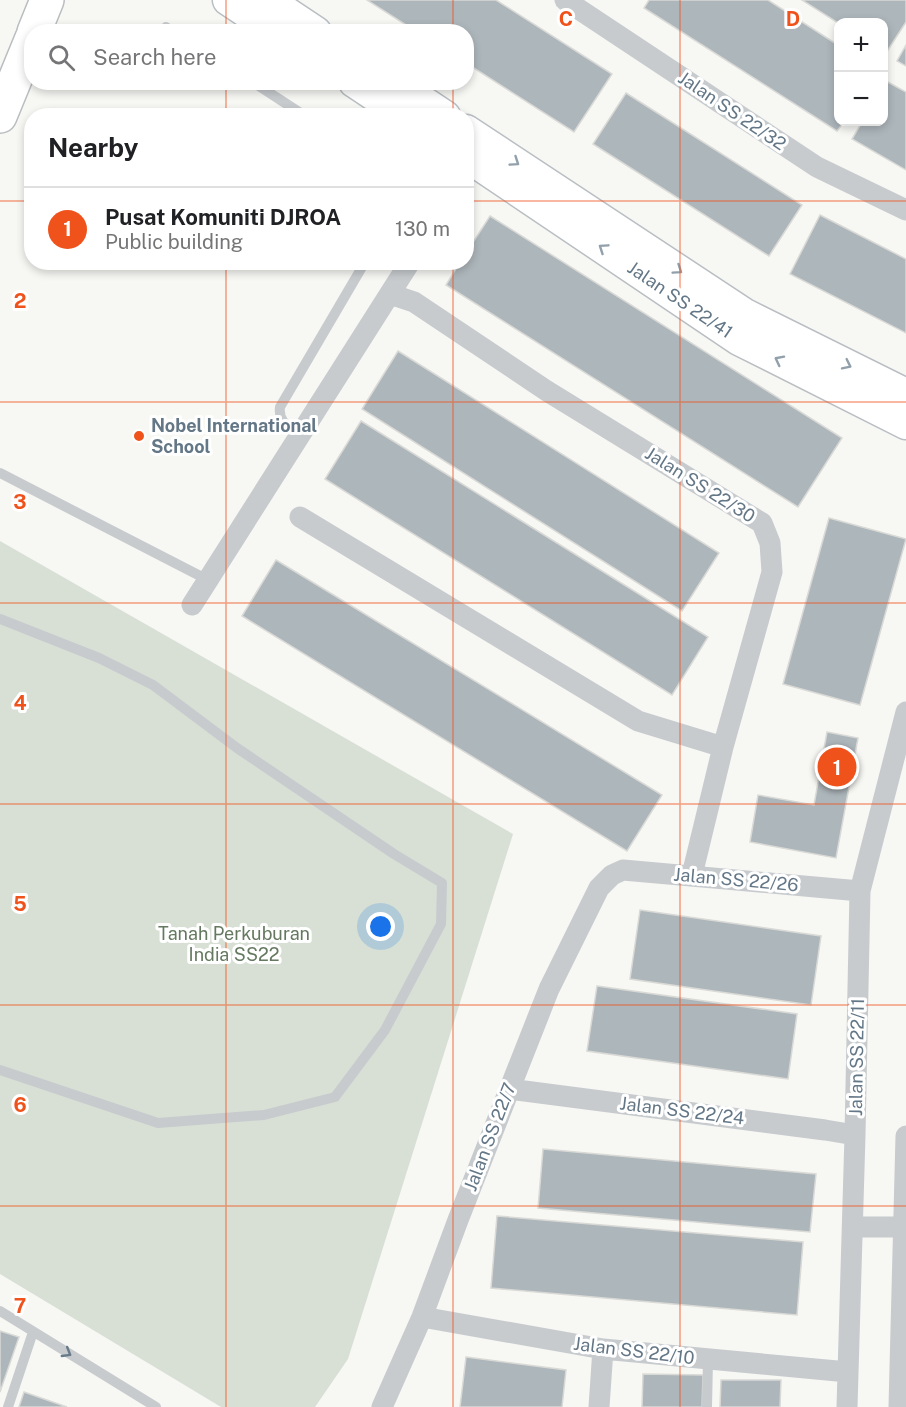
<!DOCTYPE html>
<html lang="en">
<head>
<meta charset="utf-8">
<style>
  :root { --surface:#fff; --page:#f6f6f6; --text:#202124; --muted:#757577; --line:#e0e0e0; --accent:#f0521b }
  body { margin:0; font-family:"Public Sans",sans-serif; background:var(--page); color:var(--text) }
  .controls { position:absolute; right:18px; top:18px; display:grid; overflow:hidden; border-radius:12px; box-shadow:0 3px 9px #0003 }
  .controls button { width:54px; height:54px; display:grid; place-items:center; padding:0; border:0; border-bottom:2px solid var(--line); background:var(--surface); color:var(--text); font:30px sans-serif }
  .you { position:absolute; left:381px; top:927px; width:21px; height:21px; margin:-15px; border:4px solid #fff; border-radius:50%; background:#1a73e8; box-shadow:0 0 0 9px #1a73e833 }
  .badge { display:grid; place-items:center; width:39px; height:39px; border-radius:50%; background:var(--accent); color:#fff; font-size:20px; font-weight:700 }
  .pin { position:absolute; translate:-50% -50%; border:3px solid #fff; box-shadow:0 2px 6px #0006 }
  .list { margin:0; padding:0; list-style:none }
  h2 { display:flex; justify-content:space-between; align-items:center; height:78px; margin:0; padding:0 24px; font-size:26px }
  h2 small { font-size:20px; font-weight:400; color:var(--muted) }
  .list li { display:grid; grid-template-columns:39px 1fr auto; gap:18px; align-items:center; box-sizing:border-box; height:84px; padding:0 24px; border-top:2px solid var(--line) }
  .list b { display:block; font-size:22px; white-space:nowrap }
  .list p { margin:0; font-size:20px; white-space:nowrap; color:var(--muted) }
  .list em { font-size:20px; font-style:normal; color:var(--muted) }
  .icon { flex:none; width:33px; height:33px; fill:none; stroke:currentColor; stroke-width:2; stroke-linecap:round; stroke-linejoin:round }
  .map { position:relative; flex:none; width:906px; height:1407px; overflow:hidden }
  .search { position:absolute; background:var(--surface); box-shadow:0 3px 9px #0003; left:24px; top:24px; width:450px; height:66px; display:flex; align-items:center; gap:15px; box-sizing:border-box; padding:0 21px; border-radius:24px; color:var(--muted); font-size:22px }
  .panel { position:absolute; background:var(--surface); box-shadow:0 3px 9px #0003; left:24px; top:108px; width:450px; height:162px; border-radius:24px }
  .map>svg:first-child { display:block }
  .green { fill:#d8e0d5 }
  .building { fill:#adb6bb; stroke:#d9d9d6; stroke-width:1.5 }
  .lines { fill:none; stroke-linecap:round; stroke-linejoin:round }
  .secondary-casing { stroke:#b9bec3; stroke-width:33 }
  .highway-casing { stroke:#b9bdc0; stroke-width:36 }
  .lane { stroke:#c7cbce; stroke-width:10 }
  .street { stroke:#c7cbce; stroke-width:21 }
  .secondary { stroke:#fff; stroke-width:30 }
  .highway { stroke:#fff; stroke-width:33 }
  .oneway { stroke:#92a0ab }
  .oneway2 { stroke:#697b8b }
  .grid { fill:none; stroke:#f0521b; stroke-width:1.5; stroke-opacity:0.55 }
  .poi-dot { fill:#f0521b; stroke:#fff; stroke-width:2 }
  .labels { text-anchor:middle; stroke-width:6; stroke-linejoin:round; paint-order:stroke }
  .street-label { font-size:18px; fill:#647787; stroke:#fff }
  .poi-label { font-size:18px; font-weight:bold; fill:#647787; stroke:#fff; text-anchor:start }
  .park-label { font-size:18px; fill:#64795f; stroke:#fff }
  .grid-label { font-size:20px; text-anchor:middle; font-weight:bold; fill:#f0521b; stroke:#fff; stroke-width:6; stroke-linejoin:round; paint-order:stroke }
</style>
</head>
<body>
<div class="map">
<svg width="906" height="1407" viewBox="0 0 906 1407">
  <rect width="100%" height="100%" fill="#f7f7f4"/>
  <path class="green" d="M0,541l513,293 -165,525 -33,48h-94l-221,-133z"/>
  <path class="building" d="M367,0h129l116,74 -38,58 -108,-69v-31h-49z
    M649,0h119l70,45v77h6l-7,9 -193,-123z
    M802,0h104v22l-20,31 -2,-1v-30l-46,1z
    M906,45v21l-9,-5z
    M886,81l20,11v78l-54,-31 10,-17h22v-37z
    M626,93l176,112 -33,51 -176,-112z
    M820,215l86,44v74l-116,-59z
    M490,216l352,222 -44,69 -352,-222 14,-23h6v-9z
    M398,351l321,202 -37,58 -320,-202z
    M361,421l347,216 -36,58 -347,-216z
    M829,518l77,21 -46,166 -77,-21z
    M276,560l386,235 -35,56 -385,-235z
    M827,732l31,6 -22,120 -86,-16 8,-47 56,10z
    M640,910l181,26 -10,69 -181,-26z
    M597,986l200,28 -9,65 -201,-28z
    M543,1149l273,25 -6,58 -272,-24z
    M497,1216l306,26 -6,73 -306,-27z
    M0,1331l19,6 -19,55z
    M466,1357l100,13 -4,37h-102z
    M643,1374l60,1 -1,32h-60z
    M721,1380h60l-1,27h-60z
    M24,1392l43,15h-48z"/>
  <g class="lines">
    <defs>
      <path id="secondary" d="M228,0l48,32
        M268,0l48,32
        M354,82l51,34
        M394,82l51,34
        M466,130l279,184 161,80
        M466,156l273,184 167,84"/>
      <path id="highway" d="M34,32l13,-32
        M0,116l32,-78"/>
    </defs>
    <use href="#secondary" class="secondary-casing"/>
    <use href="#highway" class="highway-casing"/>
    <path class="lane" d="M166,27l7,5
      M253,82l52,34
      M300,436c-11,-9 -22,-14 -20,-29l85,-145
      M0,473l208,107
      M0,619l99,39 54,27 84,63 157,106 48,29 -1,41 -56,106 -50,67 -71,18 -106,8 -158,-53
      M0,1311l156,96
      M8,1407l25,-75
      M707,1407l1,-47"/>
    <path class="street" d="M565,0l252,167 89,43
      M390,294l24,8 133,89 215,132 8,20 2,29 -49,175 -31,128
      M300,517l338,204 85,26
      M192,605l218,-343
      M509,1089l316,41 30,5
      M853,1227h53
      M422,1317l181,32 245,23
      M382,1407l40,-90 36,-97 91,-231 50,-101 13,-13 11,-5 237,21
      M599,1407l4,-58
      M847,1407l8,-272 5,-244 46,-179
      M899,1407l7,-271"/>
    <use href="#secondary" class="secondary"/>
    <use href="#highway" class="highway"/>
  </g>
  <defs><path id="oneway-chevron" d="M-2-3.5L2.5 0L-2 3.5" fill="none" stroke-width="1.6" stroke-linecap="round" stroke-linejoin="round" transform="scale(1.5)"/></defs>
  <g class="oneway">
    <use href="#oneway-chevron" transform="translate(515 162) rotate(34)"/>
    <use href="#oneway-chevron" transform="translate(603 248) rotate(-146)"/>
    <use href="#oneway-chevron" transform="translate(678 270) rotate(34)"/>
    <use href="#oneway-chevron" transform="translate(779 360) rotate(-153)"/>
    <use href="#oneway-chevron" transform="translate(847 365) rotate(26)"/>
  </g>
  <use class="oneway2" href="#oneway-chevron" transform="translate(67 1353) rotate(31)"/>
  <path class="grid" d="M226,0v32M453,0v32M680,0v1407M226,82v34M453,82v34M0,201h32M466,201h440M226,262v1145M453,262v1145M0,402h906M0,603h906M0,804h906M0,1005h906M0,1206h906"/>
  <circle class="poi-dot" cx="139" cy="436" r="6"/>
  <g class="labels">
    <g class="street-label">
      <text transform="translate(732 111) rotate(34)" y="6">Jalan SS 22/32</text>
      <text transform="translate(680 300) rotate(34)" y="6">Jalan SS 22/41</text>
      <text transform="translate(700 485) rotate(32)" y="6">Jalan SS 22/30</text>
      <text transform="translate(736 880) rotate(5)" y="6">Jalan SS 22/26</text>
      <text transform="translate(857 1057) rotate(-89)" y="6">Jalan SS 22/11</text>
      <text transform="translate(682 1111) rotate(7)" y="6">Jalan SS 22/24</text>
      <text transform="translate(490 1137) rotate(-69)" y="6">Jalan SS 22/7</text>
      <text transform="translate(634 1351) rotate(7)" y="6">Jalan SS 22/10</text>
    </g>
    <g class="poi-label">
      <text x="151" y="432">Nobel International<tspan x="151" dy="21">School</tspan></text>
    </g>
    <g class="park-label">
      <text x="234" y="940">Tanah Perkuburan<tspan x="234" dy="21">India SS22</tspan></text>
    </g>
  </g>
  <g class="grid-label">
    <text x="566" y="26">C</text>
    <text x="793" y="26">D</text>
    <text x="20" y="308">2</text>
    <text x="20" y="509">3</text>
    <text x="20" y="710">4</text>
    <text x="20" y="911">5</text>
    <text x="20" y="1112">6</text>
    <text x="20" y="1313">7</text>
  </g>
</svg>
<div class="controls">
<button>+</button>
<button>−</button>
</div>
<div class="you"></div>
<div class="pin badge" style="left:837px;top:767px">1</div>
<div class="search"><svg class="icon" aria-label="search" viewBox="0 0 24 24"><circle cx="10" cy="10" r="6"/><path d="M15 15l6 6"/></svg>Search here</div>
<section class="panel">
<h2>Nearby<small></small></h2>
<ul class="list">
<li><span class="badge">1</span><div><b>Pusat Komuniti DJROA</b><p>Public building</p></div><em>130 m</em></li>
</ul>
</section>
</div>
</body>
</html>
